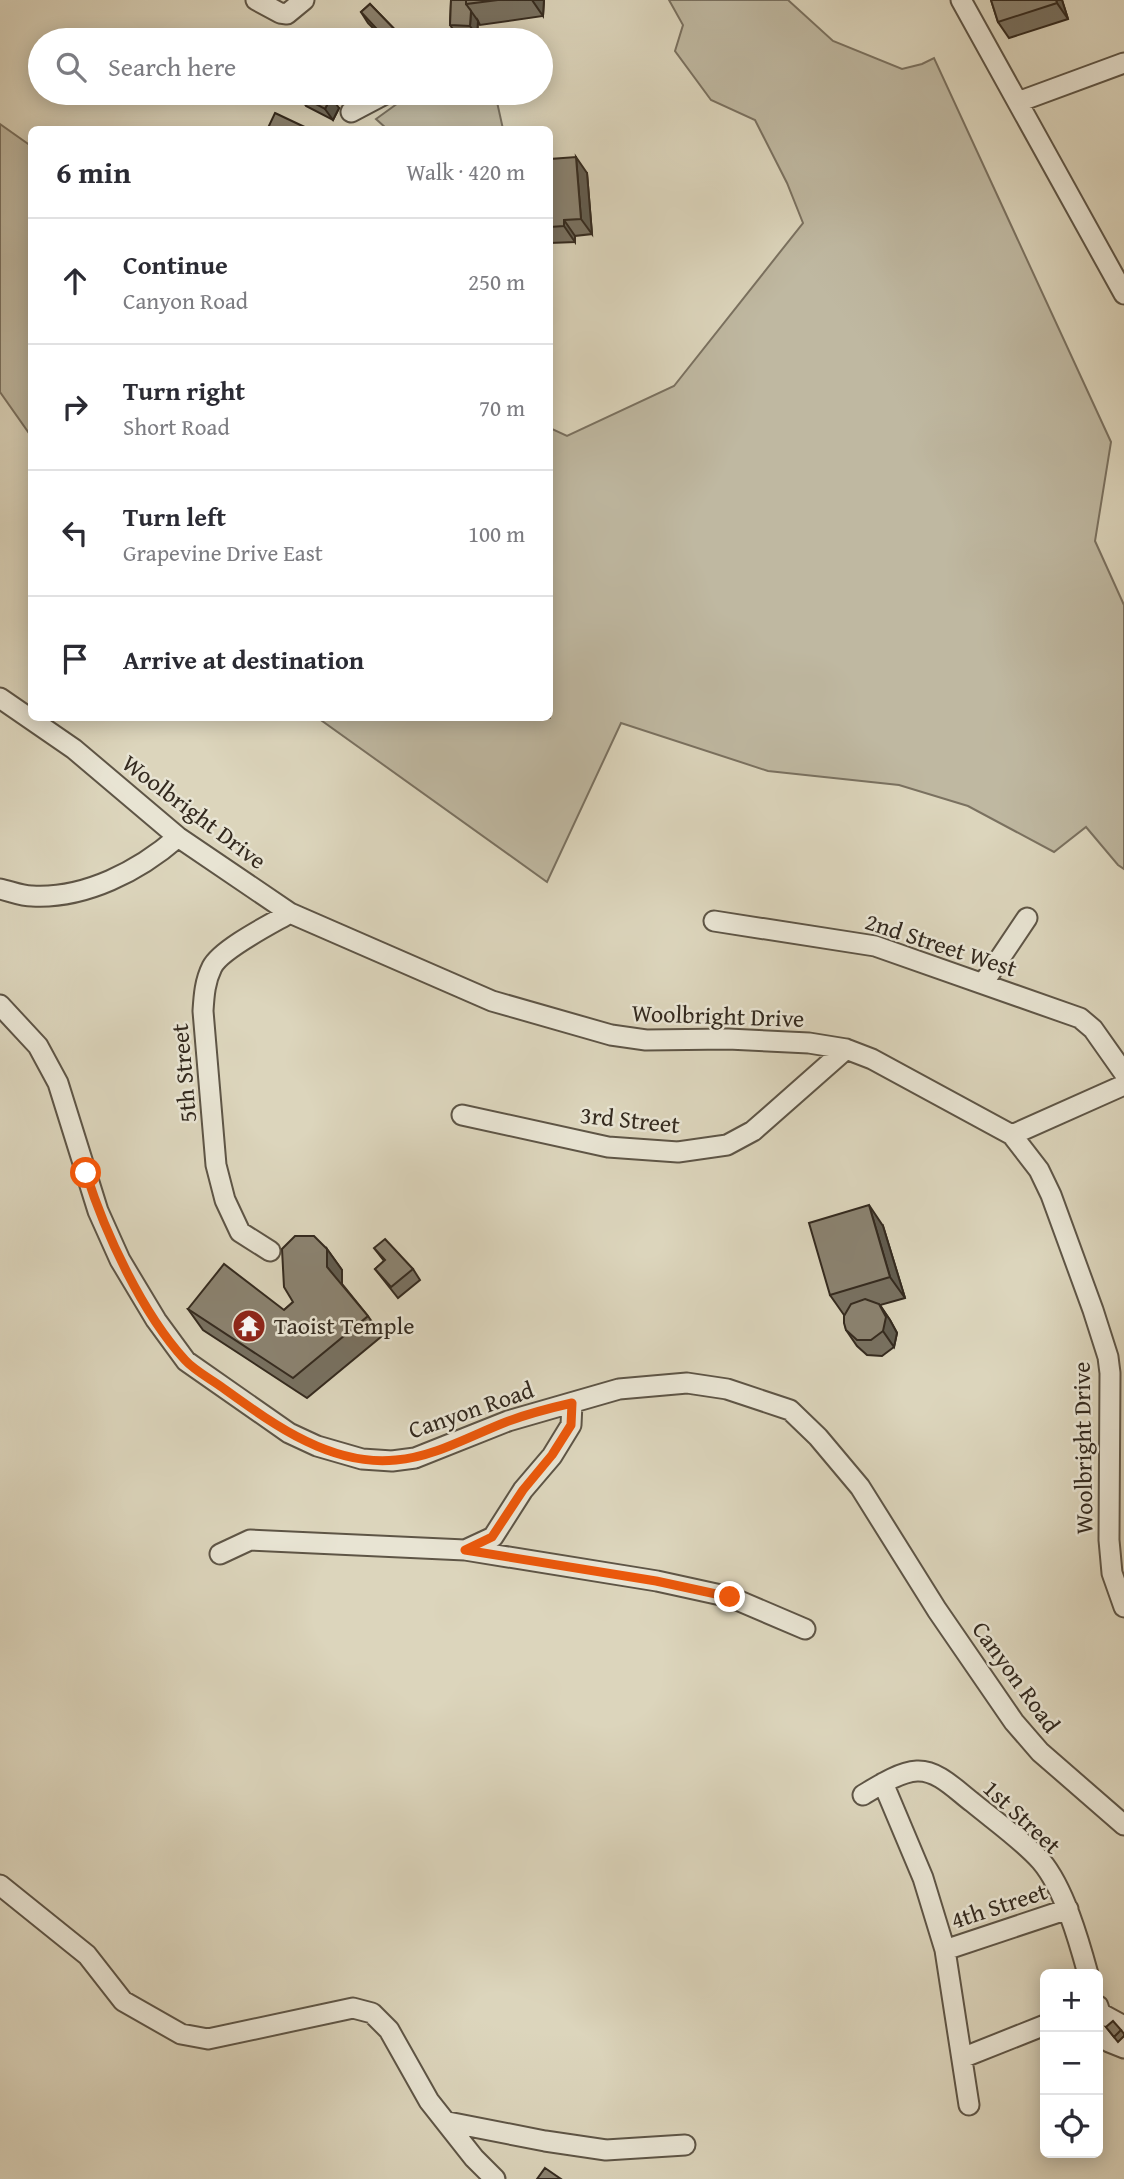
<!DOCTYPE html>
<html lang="en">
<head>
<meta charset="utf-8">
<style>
  :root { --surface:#fff; --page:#f7f7f7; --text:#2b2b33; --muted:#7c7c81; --line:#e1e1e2 }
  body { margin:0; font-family:"Gentium Book Plus",serif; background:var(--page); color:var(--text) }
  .controls { position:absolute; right:21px; bottom:21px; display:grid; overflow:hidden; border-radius:10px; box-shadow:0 4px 18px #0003 }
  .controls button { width:63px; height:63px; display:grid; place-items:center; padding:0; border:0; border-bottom:2px solid var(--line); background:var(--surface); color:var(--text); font:35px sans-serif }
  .stop { position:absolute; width:21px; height:21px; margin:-16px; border:5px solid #ea580c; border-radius:50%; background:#fff }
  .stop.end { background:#ea580c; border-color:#fff; box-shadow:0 2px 7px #0008 }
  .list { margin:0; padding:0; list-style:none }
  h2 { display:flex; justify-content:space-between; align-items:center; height:91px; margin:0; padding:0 28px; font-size:30px }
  h2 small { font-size:23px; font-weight:400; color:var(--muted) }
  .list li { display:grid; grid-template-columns:46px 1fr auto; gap:21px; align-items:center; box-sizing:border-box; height:126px; padding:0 28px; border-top:2px solid var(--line) }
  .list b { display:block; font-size:26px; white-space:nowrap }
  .list p { margin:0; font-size:23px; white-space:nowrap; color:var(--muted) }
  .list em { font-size:23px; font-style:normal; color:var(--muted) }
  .icon { flex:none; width:38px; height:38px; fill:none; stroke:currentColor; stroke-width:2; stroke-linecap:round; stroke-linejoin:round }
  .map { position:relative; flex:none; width:1124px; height:2179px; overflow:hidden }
  .search { position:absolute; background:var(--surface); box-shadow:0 4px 18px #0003; left:28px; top:28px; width:525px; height:77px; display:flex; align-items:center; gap:18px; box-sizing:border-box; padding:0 24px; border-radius:38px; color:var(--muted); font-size:26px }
  .panel { position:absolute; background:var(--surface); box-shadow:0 4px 18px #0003; left:28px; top:126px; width:525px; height:595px; border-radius:10px }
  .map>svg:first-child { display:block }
  .green { fill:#bfb8a1; stroke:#7a7160; stroke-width:2 }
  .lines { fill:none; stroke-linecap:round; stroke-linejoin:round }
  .minor-casing { stroke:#5e5546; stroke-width:23 }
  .minor { stroke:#e8e4d3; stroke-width:19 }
  .wall { fill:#787161; stroke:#342a1f; stroke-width:2 }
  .shaded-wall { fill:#615c4f; stroke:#342a1f; stroke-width:2 }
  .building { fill:#8b8371; stroke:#342a1f; stroke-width:2 }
  .route { stroke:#ea580c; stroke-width:9 }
  .labels { text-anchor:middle; stroke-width:5; stroke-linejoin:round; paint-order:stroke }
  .street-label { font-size:24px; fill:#342a1f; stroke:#e8e4d3 }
  .poi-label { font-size:24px; fill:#342a1f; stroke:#e8e4d3; text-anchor:start }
</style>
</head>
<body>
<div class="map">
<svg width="1124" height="2179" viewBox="0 0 1124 2179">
  <rect width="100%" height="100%" fill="#dcd5bc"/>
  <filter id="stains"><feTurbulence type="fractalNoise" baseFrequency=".00286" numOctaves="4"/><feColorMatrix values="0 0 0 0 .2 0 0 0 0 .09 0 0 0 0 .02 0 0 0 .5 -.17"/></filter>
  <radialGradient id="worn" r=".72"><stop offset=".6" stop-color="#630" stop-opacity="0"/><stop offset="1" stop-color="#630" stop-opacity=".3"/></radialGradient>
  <path class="green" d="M669,0h119l45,41 69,28 20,-5 12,-6 177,384 -16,99 29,64v264l-6,-4 -32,-38 -32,25 -86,-46 -69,-21 -131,-14 -147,-48 -74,159 -229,-164h232v-290l17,8 107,-50 129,-163 -16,-40 -32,-63 -44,-20 -36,-49 8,-26z
    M412,93h83l8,36h-116l-11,-10z
    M0,124l31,22v290l-31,-44z"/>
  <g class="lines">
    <defs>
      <path id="minor" d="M256,0l24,13 7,1 17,-14
        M961,0l163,294
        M1018,102l106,-39
        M351,112l36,-19
        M0,698l74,51 104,88 112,76 202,88 119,34 35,5 82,-1 81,4 37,6 26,10 140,76 27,35 12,25 42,115 15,47 2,16 -1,167 3,33 12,34
        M0,889c10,2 21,7 32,7 53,3 107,-25 146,-59
        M714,921l161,25 205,72 13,11 31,44
        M984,982l43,-64
        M0,1005l38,41 20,37 40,128 22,49 36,60 30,41 103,72 28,13 45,13 30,2 23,-3 93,-37 111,-32 68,-6 40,6 63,21 28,27 42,50 77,123 77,112 26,30 84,73
        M462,1115l146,32 70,5 49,-7 26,-14 93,-82
        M1012,1135l112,-50
        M270,1251l-30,-19 -15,-32 -9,-35 -13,-154c1,-16 2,-30 9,-44 9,-18 59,-43 78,-54
        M465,1550l28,-13 30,-47 29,-34 19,-31 1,-22
        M220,1554l30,-14 215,10 192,31 73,16 75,32
        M883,1783l40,95 22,72 24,155
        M863,1795c15,-9 36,-23 54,-24 21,-1 39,19 55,31 23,19 49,37 69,59 23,27 38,80 47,113
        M0,1885l87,70 36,46 58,33 27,5 145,-31 19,5 17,17 40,71 45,57 21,21
        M945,1950l123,-41
        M1098,2006l11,36 15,6
        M1102,2014l22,12
        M962,2058l83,-33
        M448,2122l97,19 61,9 79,-5"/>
    </defs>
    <use href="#minor" class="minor-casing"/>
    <use href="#minor" class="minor"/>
  </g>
  <path class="wall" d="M451,0h93l-1,16 -63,9 -2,-4 -1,15 -20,-1 -7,-10z
    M991,0h71l6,19 -59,19 -11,-16z
    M370,4l35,36h-20l-17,-17 -7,-11z
    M299,95l40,13 -6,12 -27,-14z
    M550,159l37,14 5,61 -17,2v6l-25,1z
    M883,1226l22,72 -25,7 10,15 7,13 -3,14 -12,9 -15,-1 -10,-9 -11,-16 -2,-15 -14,-20z
    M374,1248l39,21 7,11 -22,18 -23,-29 9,-8z
    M327,1249l15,21v14l26,32 14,20 -75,62 -104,-68 -15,-21 96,1 9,-8z
    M1106,2027l15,3 3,4v2l-6,6z"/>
  <path class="shaded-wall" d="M532,0h12l-1,16z
    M1056,0h6l6,19 -11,-16z
    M471,11l7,10 -1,15 -7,-10z
    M331,97l8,11 -6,12 -8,-11z
    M576,157l11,16 5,61 -11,-15z
    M564,220l11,16v6l-11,-16z
    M869,1205l14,21 22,72 -15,-21z
    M327,1249l15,21v18l-15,-21z
    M879,1304l11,16 7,13 -3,14 -11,-16z"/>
  <path class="building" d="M451,0h15v4l5,7 -1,15 -20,-1z
    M466,0h32l-32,4z
    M991,0h65l1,3 -59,19z
    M370,4l33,34 -2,2h-14l-26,-28z
    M300,93h23l8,4 -6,12 -26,-14z
    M275,113l36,17h-44z
    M576,157l5,62 -17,1v6l-14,1v-68z
    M869,1205l21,72 -60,18 -21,-72z
    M295,1236h19l13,13v18l41,49 -75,62 -105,-69 36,-45 60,46 9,-8 -9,-15 -2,-38z
    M385,1239l28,30 -22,18 -16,-18 10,-9 -11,-12z
    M865,1299l14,5 7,13 -3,14 -12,9h-14l-11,-10 -2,-7v-7l7,-12z
    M1113,2021l8,9 -7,7 -8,-10z
    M545,2168l16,11h-24z"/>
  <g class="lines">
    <path class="route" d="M86,1173c19,60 56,140 99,187 10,11 26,19 38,28 50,36 108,79 173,72 38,-3 74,-24 110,-38 21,-8 44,-14 66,-19l-1,22 -19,30 -29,35 -31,47 -27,13 191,31 74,16"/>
  </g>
  <defs>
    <symbol id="temple-disc" viewBox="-11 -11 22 22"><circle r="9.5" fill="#8f2418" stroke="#e8e4d3"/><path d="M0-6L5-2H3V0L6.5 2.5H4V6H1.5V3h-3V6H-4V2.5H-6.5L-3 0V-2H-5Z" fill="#fff"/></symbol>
  </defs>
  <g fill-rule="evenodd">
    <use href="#temple-disc" x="230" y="1307" width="38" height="38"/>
  </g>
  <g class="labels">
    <g class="street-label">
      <text transform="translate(194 812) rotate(37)" y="8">Woolbright Drive</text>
      <text transform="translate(941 945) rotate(18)" y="8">2nd Street West</text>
      <text transform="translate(718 1016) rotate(2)" y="8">Woolbright Drive</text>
      <text transform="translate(184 1073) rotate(-95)" y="8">5th Street</text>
      <text transform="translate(630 1120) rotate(6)" y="8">3rd Street</text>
      <text transform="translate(471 1410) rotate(-19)" y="8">Canyon Road</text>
      <text transform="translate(1083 1448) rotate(-91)" y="8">Woolbright Drive</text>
      <text transform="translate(1016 1677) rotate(54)" y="8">Canyon Road</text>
      <text transform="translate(1022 1817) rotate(43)" y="8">1st Street</text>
      <text transform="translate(999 1906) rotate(-18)" y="8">4th Street</text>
    </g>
    <g class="poi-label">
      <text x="274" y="1334">Taoist Temple</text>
    </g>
  </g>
  <rect width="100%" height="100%" filter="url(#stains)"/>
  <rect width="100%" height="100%" fill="url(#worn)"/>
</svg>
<div class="controls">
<button>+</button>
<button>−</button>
<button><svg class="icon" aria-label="locate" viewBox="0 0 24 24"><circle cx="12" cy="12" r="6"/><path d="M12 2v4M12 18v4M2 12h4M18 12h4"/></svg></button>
</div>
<div class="stop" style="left:86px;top:1173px"></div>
<div class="stop end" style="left:730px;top:1597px"></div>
<div class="search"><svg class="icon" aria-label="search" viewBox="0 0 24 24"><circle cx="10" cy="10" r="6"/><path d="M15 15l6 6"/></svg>Search here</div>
<section class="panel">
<h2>6 min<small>Walk · 420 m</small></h2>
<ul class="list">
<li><svg class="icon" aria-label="ahead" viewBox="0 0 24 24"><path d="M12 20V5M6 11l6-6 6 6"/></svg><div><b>Continue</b><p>Canyon Road</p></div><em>250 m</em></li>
<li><svg class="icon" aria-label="right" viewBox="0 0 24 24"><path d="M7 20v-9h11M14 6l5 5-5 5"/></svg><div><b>Turn right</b><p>Short Road</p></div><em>70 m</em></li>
<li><svg class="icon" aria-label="left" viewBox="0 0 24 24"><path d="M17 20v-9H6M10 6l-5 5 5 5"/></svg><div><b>Turn left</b><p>Grapevine Drive East</p></div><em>100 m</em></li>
<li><svg class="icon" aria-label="arrive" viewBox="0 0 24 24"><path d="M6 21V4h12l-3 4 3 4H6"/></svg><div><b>Arrive at destination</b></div></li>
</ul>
</section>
</div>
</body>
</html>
